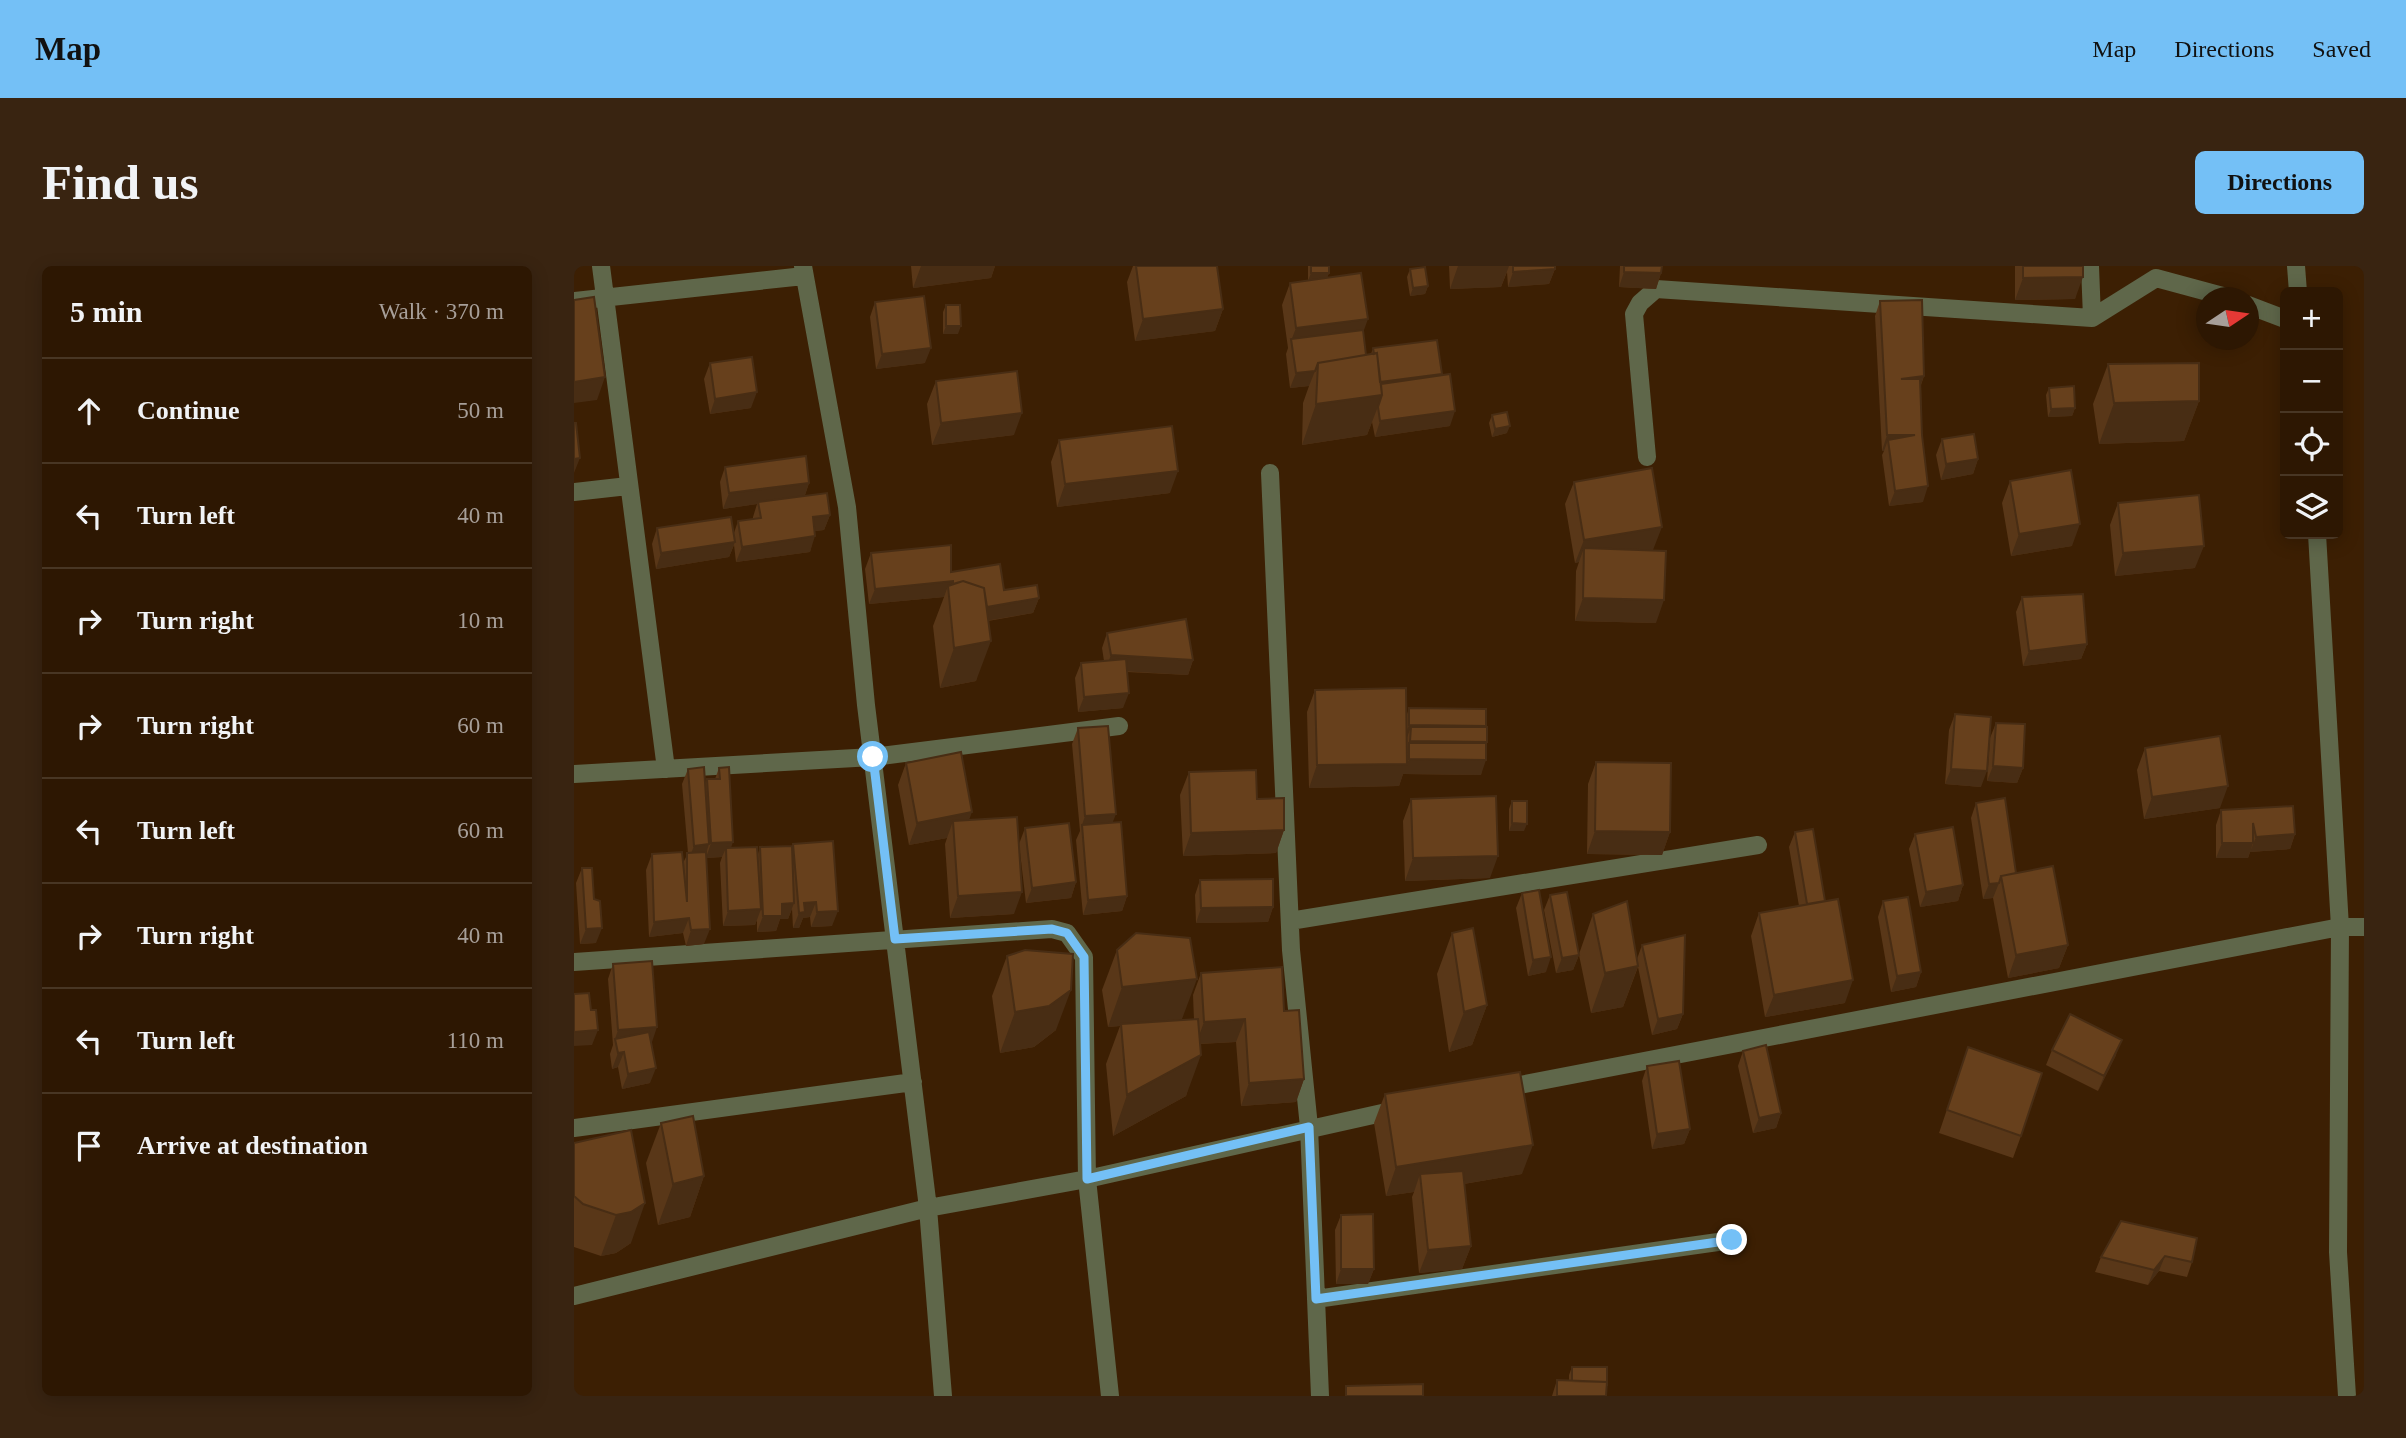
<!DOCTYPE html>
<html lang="en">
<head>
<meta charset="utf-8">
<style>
  :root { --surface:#2d1702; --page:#392411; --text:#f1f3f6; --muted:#a79f99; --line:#483624; --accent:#74c0f6 }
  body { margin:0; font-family:"Times New Roman",serif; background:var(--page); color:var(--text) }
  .controls { position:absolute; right:21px; top:21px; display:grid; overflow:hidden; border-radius:10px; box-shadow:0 4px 18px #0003 }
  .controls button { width:63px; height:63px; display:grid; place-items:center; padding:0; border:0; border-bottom:2px solid var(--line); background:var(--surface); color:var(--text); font:35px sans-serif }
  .compass { position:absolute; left:1622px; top:21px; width:63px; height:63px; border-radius:50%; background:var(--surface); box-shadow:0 4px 18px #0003; rotate:77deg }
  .stop { position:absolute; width:21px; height:21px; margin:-16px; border:5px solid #74c0f6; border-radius:50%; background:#fff }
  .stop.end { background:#74c0f6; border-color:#fff; box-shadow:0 2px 7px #0008 }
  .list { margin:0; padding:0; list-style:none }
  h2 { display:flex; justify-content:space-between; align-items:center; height:91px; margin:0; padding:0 28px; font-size:30px }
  h2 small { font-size:23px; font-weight:400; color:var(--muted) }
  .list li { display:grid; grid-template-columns:46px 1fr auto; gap:21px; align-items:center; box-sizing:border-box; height:105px; padding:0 28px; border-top:2px solid var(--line) }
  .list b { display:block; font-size:26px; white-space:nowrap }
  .list em { font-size:23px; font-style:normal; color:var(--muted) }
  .icon { flex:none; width:38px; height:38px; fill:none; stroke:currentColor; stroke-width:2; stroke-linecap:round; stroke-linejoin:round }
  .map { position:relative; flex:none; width:1790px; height:1130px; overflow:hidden; border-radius:10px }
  header { display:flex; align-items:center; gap:42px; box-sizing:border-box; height:98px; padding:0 35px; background:var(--accent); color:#111 }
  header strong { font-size:33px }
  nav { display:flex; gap:38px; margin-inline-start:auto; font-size:24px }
  .intro { display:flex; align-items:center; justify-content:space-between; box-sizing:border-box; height:168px; padding:0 42px }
  h1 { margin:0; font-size:49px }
  .button { padding:18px 32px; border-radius:10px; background:var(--accent); color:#111; font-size:24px; font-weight:700 }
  main { display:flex; gap:42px; padding:0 42px }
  aside { flex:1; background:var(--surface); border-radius:10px; box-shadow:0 4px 18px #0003 }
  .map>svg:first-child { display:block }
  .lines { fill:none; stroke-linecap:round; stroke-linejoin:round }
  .street { stroke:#5f674a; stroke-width:18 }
  .wall { fill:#593718 }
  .shaded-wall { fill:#482d14 }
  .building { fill:#67401c; stroke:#482d14; stroke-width:2 }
  .route { stroke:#74c0f6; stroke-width:9 }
</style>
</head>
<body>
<header>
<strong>Map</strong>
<nav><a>Map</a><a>Directions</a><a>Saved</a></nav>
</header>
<div class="intro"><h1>Find us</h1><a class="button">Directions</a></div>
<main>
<aside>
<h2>5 min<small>Walk · 370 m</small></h2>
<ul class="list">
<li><svg class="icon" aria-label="ahead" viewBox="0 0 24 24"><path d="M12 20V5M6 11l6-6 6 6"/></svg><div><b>Continue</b></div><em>50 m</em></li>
<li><svg class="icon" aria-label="left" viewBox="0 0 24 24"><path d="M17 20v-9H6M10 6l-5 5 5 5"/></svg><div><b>Turn left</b></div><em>40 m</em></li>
<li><svg class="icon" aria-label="right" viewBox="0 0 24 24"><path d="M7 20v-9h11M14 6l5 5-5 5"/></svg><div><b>Turn right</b></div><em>10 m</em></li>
<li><svg class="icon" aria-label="right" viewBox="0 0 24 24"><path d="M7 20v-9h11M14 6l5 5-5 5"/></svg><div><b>Turn right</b></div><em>60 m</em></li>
<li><svg class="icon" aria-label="left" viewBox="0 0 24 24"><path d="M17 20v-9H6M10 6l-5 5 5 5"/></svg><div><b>Turn left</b></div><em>60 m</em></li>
<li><svg class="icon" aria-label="right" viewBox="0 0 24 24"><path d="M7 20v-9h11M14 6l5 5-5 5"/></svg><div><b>Turn right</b></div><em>40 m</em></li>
<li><svg class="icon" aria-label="left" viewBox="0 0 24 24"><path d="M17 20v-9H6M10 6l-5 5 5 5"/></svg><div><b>Turn left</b></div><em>110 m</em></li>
<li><svg class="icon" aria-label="arrive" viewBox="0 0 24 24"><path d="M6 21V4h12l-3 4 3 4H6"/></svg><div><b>Arrive at destination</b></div></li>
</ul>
</aside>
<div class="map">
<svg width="1790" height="1130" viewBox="0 0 1790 1130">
  <rect width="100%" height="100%" fill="#3c1f03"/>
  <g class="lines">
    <path class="street" d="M27,0l65,503
      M229,0l44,241 19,198 62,503 15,188
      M1516,0l2,52
      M1722,0l2,26
      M0,35l230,-25
      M1674,39l37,14
      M1073,191l-13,-143 6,-11 16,-14 436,29 64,-40 74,20
      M696,207l21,477 18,177 11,269
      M0,226l54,-6
      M1743,268l23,393 -2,325 9,144
      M0,508l299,-17 246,-31
      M716,655l468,-76
      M0,696l478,-33 15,4 17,24 3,222 23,217
      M925,823l841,-162h24
      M0,862l339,-46
      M0,1030l354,-88 159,-29 313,-70
      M742,1033l416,-59"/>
  </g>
  <path class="wall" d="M337,0h84l-4,12 -78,10z
    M559,0h84l6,43 -8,22 -80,10 -8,-59z
    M734,0h21v7l-2,5 36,54 3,23 5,-1 2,-6 68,27 9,51 -75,11 -3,-15 -5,13 -65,10 1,-42 6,-17 -19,2 -4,-34 2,-6 -6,-43 8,-22 18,-3z
    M875,0h106v3l-6,15 -41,3 -1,-15 -6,15 -51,2z
    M1046,0h42l-1,7 -5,16 -37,-2z
    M1441,0h68l-8,33 -60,1z
    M836,3l18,17 -3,8 -15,2 -3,-19z
    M1306,35l44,75 -3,9 2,117 -34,4 -7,-51 2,-4h-2l-7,-135z
    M301,36l50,61 -49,6 -6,-52z
    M372,39l12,29h-15v-22z
    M136,97l41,45 -41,6 -6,-35z
    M1534,98l91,37 -15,40 -85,3 -6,-40z
    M362,115l78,54 -82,10 -5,-41z
    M1475,122l26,20 -3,8 -24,1 -2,-22z
    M918,149l15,18 -15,4 -3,-14z
    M1368,173l36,20 -5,15 -32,6 -5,-25z
    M485,174l111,53 -113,14 -6,-45z
    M151,201l84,16 -4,12 25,20 -6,15 -9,1 -5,21 -74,10 -2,-17 -5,12 -73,12 -4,-25 5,-16 77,5 4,-12 15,-2v-2l4,-13 -34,5 -3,-27z
    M1436,215l62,65 -61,10 -9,-53z
    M1000,216l79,68h-2l5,73 -81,-2 1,-50 3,-9 -4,1 -10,-59z
    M1544,237l77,65 -80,8 -5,-51z
    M297,287l133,37 35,8 -6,15 -45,8 -12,60 -36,7 -7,-62 11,-29 -75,7 -4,-35z
    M1448,331l65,47 -6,15 -58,7 -7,-54z
    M533,367l86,27 -5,15 -61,-3 -4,36 -45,4 -3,-34 6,-15 23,-2 -2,-13z
    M741,424l91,27 3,-9 77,18v18l-5,31 -78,-1 -4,12 -90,2 -2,-76z
    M1381,448l26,73 -36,-3 4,-54z
    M1422,457l27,45 -6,15 -30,-2 3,-43z
    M504,462l35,94 14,74 -5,15 -39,4 -7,-75 4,-9 -8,-87z
    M1571,482l75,60 -76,11 -7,-49z
    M1022,496l74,70 -8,23 -75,-1 1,-70z
    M332,497l63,57 45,94 -64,4 -5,-74 2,-6 -38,7 -11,-60z
    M145,502l12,80 27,6 2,-7 32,1 1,-4 39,82 -21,1 -1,-10 -7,1 -4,10h-6l-1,-19 -4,10h-8l-4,12 -19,1v-12l-2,5 -32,1 -3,-63 2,-6 -16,1 -2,86 -18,2 -3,-13 -34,4 -3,-67 6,-16 31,9 5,-10 -6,-69 6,-15 17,17 2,-7h8z
    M615,506l68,27 27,31 -8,23 -93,3 -3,-61z
    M837,533l79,79 -85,3 -2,-60z
    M938,535l12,30h-15v-22z
    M1402,537l40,70 52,72 -9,23 -51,10 -15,-80 -10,1 -12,-81z
    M1647,544l74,24 -5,15 -40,3 -2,6h-32v-33z
    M451,562l51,54 -5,16 -45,5 -7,-59z
    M1221,566l30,69 20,102 -80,14 -14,-81 8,-23 40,-7 -10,-59z
    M1341,568l48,51 -5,16 -38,6 -11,-58z
    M8,602l14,75 -16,1 -4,-61z
    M626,614l73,27 -5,15 -72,1 -1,-28z
    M948,627l24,79 -18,4 -12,-68z
    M976,629l29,59 14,-40 44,45 5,-14 41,69 -6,15 -25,6 -14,-68 -15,40 -32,6 -12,-58 -6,15 -17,3 -12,-63z
    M1309,635l38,71 -5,15 -25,5 -13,-75z
    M878,667l35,72 -15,40 -23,7 -12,-78z
    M543,684l65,69 -19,2 31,-1 -1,-25 8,-22 83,38 20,68 -8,23 -55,4 -5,-64 -36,2 -14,52 -73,40 -7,-72 14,-38 -12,1 -6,-37z
    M433,690l49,74 -22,17 -34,6 -8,-57z
    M39,698l39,78 -2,41 -28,6 -4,-22 -6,2 -2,-15 3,-9 -5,-66z
    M1394,781l53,89 -8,22 -74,-25z
    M1478,784l64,5 -18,36 -52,-26z
    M1169,785l38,62 -5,15 -23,5 -15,-67z
    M1073,800l43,63 -6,15 -32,5 -10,-68z
    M811,828l137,80 -58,10 7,62 -9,23 -43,4 -7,-76 2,-5 -28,4 -12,-73z
    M87,857l43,53 -14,41 -32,8 -12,-62z
    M57,864v113l-15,10 -15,3 -27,-9v-104z
    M767,949l33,54 -6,15h-32l-1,-54z
    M1547,955l71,41 -5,15 -28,-6 -11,14 -53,-13 6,-15z
    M998,1101l34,22v7h-54l5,-16h12v-5z"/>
  <path class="shaded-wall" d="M347,0h74l-4,12 -78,10z
    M884,0h51l-8,21 -51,2z
    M981,3l-6,15 -41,3 5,-15z
    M1050,6l37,1 -5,16 -37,-2z
    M737,7h18l-3,8h-18z
    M1509,11l-8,22 -60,1 8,-22z
    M854,20l-3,8 -15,2 3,-8z
    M649,43l-8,22 -80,10 8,-22z
    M794,53l-8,22h-69l5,-13z
    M372,60h15l-3,8h-15z
    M357,82l-6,15 -49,6 6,-15z
    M741,105l-6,15 -19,2 6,-15z
    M868,108l-6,15 -54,7 -15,39 -65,10 14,-41 61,-22z
    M1350,110l-6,16 -17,-13z
    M31,111l-8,23 -23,3v-21z
    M183,126l-6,16 -41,6 5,-15z
    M1625,135l-15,40 -85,3 15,-41z
    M1501,142l-3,8 -24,1 3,-8z
    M881,145l-5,15 -75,11 5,-16z
    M448,147l-8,22 -82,10 9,-22z
    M936,160l-3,7 -15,4 3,-8z
    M1313,169h28l-27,5 -4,11h-2z
    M6,192l-6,15v-14z
    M1404,193l-5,15 -32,6 5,-16z
    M604,205l-8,22 -113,14 8,-23z
    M235,217l-5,15 -46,4 -1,2 -34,5 6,-16z
    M1354,220l-5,16 -34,4 6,-15z
    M256,249l-6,15 -17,2 6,-15z
    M1506,258l-8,22 -61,10 8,-22z
    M1088,261l-9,23 -69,11v-13l-5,14 -4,1 9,-23z
    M241,270l-5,16 -74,10 6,-15z
    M161,276l-6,15 -73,12 5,-16z
    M1630,280l-9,22 -80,8 8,-23z
    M379,315l-4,12 -1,-7 -4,11 -75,7 6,-15z
    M465,332l-6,15 -72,12 5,-15z
    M1009,332l81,2 -8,23 -81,-2z
    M417,375l-15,40 -36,7 14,-40z
    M1513,378l-6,15 -58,7 6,-15z
    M537,389l82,5 -5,15 -83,-5z
    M555,427l-6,15 -45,4 6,-15z
    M835,459l77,1 -6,15 -69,-14 -5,13h-3z
    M836,475l77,1 -5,15 -73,-12z
    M835,493l77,1 -5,15 -78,-1 -4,12 -90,2 8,-23 90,-1z
    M1419,500l30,2 -6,15 -30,-2z
    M1377,503l36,2 -6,16 -36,-3z
    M1654,520l-8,22 -76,11 8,-22z
    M398,546l-8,22 -11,-13 -6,17 -38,7 8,-22z
    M542,548l-6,15 -28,-4 3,-9z
    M938,557l15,1 -3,7h-15z
    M710,564l-8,23 -93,3 8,-23z
    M1021,565l75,1 -8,23 -75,-1z
    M1721,568l-5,15 -40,3 6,-15z
    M159,576l-5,15 -2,-9 -4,9 -16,1 5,-15z
    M1648,577h31l-5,15h-32z
    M135,578l-5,16 -16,1 6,-15z
    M924,590l-8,22 -85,3 8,-23z
    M502,616l-5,16 -45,5 6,-15z
    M1425,617l-6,15 -10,1 6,-15z
    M1389,619l-5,16 -38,6 6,-15z
    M448,626l-8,22 -64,4 8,-22z
    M553,630l-5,15 -39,4 5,-15z
    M242,636l-6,15 -7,1 -4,10h-6l6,-15 5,-10z
    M220,637l-6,16h-8l-4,12 -19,1 6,-16 19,-12z
    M699,641l-5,15 -72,1 5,-15z
    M187,643l-6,16 -32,1 5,-15z
    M264,645l-6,15 -21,1 6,-15z
    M115,652l-6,15 -34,4 5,-15z
    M28,662l-6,15 -16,1 6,-15z
    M136,663l-6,15 -18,2 5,-16z
    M1494,679l-9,23 -51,10 8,-23z
    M1005,689l-6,15 -17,3 6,-15z
    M977,691l-5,15 -18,4 5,-16z
    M1064,700l-15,41 -32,6 14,-40z
    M1347,706l-5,15 -25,5 6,-16z
    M623,713l-15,40 -61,7v-2l-1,2 -12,1 14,-40z
    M1279,714l-8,23 -80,14 9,-22z
    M497,724l-15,40 -22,17 -34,6 15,-41z
    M913,739l-15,40 -23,7 15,-40z
    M1109,748l-6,15 -25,6 6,-16z
    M671,753l-9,23 -40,2 8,-22z
    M83,761l-5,15 -36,3 -1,-6 -2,6 5,-15z
    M24,764l-6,15 -18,1v-14z
    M1548,774l-6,15 -18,36 6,-15z
    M50,786l-6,15 -6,2 6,-16z
    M627,789l-15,41 -73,40 14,-41z
    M82,802l-6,15 -28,6 6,-15z
    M730,813l-8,23 -55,4 8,-23z
    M1207,847l-5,15 -23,5 6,-15z
    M1116,863l-6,15 -32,5 5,-15z
    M959,879l-11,29 -100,17 -2,-17 -6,18 -28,4 10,-29z
    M130,910l-14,41 -32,8 15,-41z
    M71,937l-14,40 -15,10 -15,3 15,-41z
    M897,980l-9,23 -43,4 9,-23z
    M1591,990l-6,15 -11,14 6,-15z
    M767,1003h33l-6,15h-32z"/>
  <path class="building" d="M562,0h81l6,43 -80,10z
    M737,0h18v7h-18z
    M939,0h42v3l-42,3z
    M1050,0h38l-1,7 -37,-1z
    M1449,0h60v11l-60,1z
    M851,1l3,19 -15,2 -3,-19z
    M787,7l7,46 -72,9 -6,-45z
    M350,30l7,52 -49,6 -7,-52z
    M20,31l11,80 -31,5v-82z
    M1348,34l2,76 -23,3h19l2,56 6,51 -33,5 -7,-51 27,-5h-28l-7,-134z
    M372,39h14l1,21h-15z
    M789,64l3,25 -48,8 -3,8 -19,2 -5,-34z
    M863,74l5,34 -62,8 -3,-29 -3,1 -1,-6z
    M803,87l5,42 -66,9 2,-41z
    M178,91l5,35 -42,7 -5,-36z
    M1625,97v38l-85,2 -6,-39z
    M443,105l5,42 -81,10 -5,-42z
    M876,108l5,37 -75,10 -2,-14 4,-12 -1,-11z
    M1500,120l1,22 -24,1 -2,-21z
    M933,146l3,14 -15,3 -3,-14z
    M0,157h2l4,35 -6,1z
    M598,160l6,45 -113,13 -6,-44z
    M1400,168l4,25 -32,5 -4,-25z
    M232,190l3,27 -80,10 -4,-26z
    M1078,202l10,59 -78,13 -10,-58z
    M1497,204l9,54 -61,10 -9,-53z
    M253,227l3,22 -17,2 2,19 -73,11 -4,-26 23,-3 -3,-16z
    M1625,229l5,51 -81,7 -5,-50z
    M157,251l4,25 -74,11 -4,-25z
    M377,279v27l49,-8 4,26 33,-5 2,13 -52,9 -3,-19 -21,-7 -10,3v-3l-78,8 -4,-36z
    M1010,282l82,3 -2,49 -81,-2z
    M389,315l21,7 7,53 -37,7 -6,-62z
    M1509,328l4,50 -58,7 -7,-54z
    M612,353l7,41 -82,-5 -4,-22z
    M552,393l3,34 -45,4 -3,-34z
    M832,422l1,76 -90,1 -2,-75z
    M835,442l77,1v17l-77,-1z
    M1381,448l36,3 -4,54 -36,-2z
    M1422,457l29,1 -2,44 -30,-2z
    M534,460l8,88 -31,2 -7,-88z
    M837,461h76v15l-77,-1z
    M1646,470l8,50 -76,11 -7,-49z
    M835,477h77v17l-77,-1z
    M387,486l11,60 -55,11 -11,-60z
    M1022,496l75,1 -1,69 -75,-1z
    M130,501l5,77 -15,2 -6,-77z
    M155,501l4,75 -22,1 -4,-64h13l-1,-11z
    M682,504l1,29 27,-1v32l-93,3 -2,-61z
    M922,530l2,60 -85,2 -2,-59z
    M1431,532l11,75 -15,3 -2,7 -10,1 -13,-81z
    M938,535h15v23l-15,-1z
    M1719,540l2,28 -39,3 -3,-14v20h-31l-1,-33z
    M443,551l5,75 -64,4 -5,-75z
    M547,556l6,74 -39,4 -6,-75z
    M495,557l7,59 -44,6 -7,-60z
    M1379,561l10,58 -37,7 -11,-58z
    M1239,563l12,72 -18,3 -12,-72z
    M259,575l5,70 -21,1 -1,-10 -12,1 1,9 -6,1 -6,-69z
    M218,580l2,57 -12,1v12h-19l-3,-69z
    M183,581l4,62 -33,2 -2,-63z
    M108,586l5,50v-49l19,-1 4,77 -19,1 -2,-12 -35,4 -2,-68z
    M1479,600l15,79 -52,10 -15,-79z
    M8,602h10l2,31 6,2 2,27 -16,1z
    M699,613v28l-72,1 -1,-28z
    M965,624l12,67 -18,3 -11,-67z
    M993,626l12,63 -17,3 -12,-63z
    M1334,631l13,75 -24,4 -14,-75z
    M1264,633l15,81 -79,15 -15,-82z
    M1053,635l11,65 -33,7 -12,-59z
    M899,662l14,77 -23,7 -12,-79z
    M562,667l54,5 7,41 -75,8 -5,-37z
    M1111,669l-2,79 -25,5 -16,-74z
    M451,684l48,4 -2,36 -22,16 -34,6 -8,-56z
    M78,695l5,66 -39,3 -5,-66z
    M708,701l2,44 15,-1 5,69 -55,4 -4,-64 -41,3 -3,-49z
    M15,727l2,17h5l2,20 -24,2v-38z
    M1496,748l52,26 -18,36 -52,-26z
    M624,753l3,36 -74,40 -6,-71z
    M75,766l7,36 -28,6 -4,-22 -6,1 -3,-14z
    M1192,779l15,68 -22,5 -16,-67z
    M1394,781l74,26 -21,63 -74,-26z
    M1105,795l11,68 -33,5 -10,-68z
    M946,806l13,73 -137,22 -11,-73z
    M119,850l11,60 -31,8 -12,-61z
    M57,864l14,73 -14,9 -15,3 -33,-11 -9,-8v-53z
    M889,905l8,75 -43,4 -8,-76z
    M799,948l1,55h-33v-54z
    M1547,955l76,17 -5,24 -27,-6 -11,14 -53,-13z
    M998,1101h35v19v-4l-35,-1z
    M983,1114l50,2 -1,14h-49z
    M849,1118v12h-77v-10z"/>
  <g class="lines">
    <path class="route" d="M299,491l22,182 157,-10 15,4 17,24 3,222 222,-52 7,172 416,-59"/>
  </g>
</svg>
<div class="controls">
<button>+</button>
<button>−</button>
<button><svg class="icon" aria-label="locate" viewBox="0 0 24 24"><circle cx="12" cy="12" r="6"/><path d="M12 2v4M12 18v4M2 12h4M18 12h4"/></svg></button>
<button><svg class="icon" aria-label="layers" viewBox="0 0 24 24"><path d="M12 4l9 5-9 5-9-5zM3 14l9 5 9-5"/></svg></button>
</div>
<svg class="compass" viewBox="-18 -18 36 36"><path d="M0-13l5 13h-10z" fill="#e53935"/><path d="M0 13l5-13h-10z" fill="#a79f99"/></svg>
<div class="stop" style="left:299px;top:491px"></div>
<div class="stop end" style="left:1158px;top:974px"></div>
</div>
</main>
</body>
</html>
